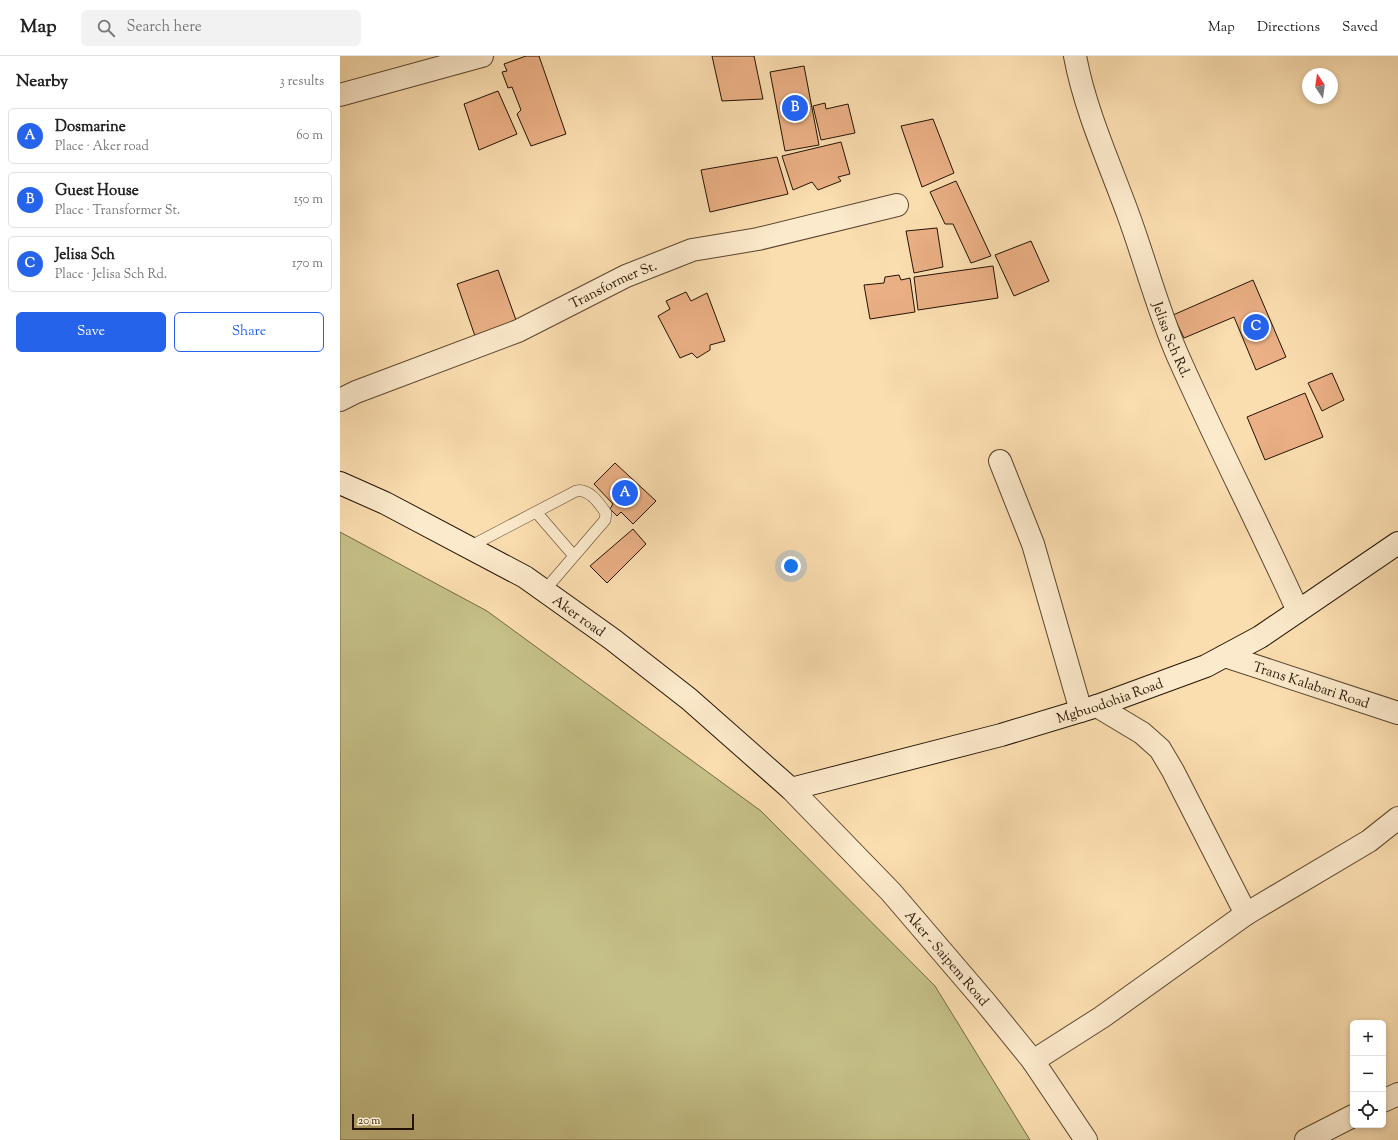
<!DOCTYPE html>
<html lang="en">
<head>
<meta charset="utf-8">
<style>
  :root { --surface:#fff; --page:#f2f2f2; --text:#222; --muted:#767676; --line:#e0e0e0; --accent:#2563eb }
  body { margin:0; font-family:"Sorts Mill Goudy",serif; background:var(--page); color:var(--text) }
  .controls { position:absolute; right:12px; bottom:12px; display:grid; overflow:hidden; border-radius:6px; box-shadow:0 2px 6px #0003 }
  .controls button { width:36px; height:36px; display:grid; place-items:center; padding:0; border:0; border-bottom:1px solid var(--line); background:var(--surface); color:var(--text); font:20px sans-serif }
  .compass { position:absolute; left:962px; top:12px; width:36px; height:36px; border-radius:50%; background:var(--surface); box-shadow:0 2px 6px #0003; rotate:347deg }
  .scale { position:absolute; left:12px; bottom:10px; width:62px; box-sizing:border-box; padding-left:4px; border:2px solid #241201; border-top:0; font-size:11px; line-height:14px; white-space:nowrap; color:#241201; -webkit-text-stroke:3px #fceacc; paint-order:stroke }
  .you { position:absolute; left:451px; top:510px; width:14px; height:14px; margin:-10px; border:3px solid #fff; border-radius:50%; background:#1a73e8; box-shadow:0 0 0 6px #1a73e833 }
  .badge { display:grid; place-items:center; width:26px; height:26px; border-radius:50%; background:var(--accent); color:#fff; font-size:13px; font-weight:700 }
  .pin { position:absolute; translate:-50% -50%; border:2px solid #fff; box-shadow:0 1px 4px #0006 }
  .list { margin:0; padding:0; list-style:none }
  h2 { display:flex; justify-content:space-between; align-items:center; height:52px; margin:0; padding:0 16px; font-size:17px }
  h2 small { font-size:13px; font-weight:400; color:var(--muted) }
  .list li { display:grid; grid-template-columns:26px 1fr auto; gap:12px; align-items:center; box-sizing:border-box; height:56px; margin:0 8px 8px; padding:0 8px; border:1px solid var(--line); border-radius:6px }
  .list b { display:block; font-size:15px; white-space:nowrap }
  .list p { margin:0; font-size:13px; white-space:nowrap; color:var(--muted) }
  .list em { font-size:13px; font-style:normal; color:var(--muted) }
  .actions { display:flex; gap:8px; padding:12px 16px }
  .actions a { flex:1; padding:9px 0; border:1px solid var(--accent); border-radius:6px; text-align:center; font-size:14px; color:var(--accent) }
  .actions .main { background:var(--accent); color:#fff }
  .icon { flex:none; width:22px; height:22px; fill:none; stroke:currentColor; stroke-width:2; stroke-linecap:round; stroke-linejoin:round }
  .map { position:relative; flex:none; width:1058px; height:1084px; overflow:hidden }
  header { display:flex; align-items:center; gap:24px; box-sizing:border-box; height:56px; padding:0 20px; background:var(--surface); border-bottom:1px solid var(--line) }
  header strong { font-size:19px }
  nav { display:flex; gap:22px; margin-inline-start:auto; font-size:14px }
  .search { width:280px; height:36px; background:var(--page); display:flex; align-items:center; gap:10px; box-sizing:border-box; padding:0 14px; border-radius:6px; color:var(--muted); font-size:15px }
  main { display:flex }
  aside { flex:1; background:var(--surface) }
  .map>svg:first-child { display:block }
  .green { fill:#c5c087; stroke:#746944 }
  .building { fill:#ebb085; stroke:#241201 }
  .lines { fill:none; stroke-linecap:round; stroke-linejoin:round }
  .lane-casing { stroke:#5a452d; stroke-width:12 }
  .street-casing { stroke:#5a452d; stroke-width:24 }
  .secondary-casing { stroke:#241201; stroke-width:24 }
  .lane { stroke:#fceacc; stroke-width:11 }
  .street { stroke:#fceacc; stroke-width:22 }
  .secondary { stroke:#fceacc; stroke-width:22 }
  .labels { text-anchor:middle; stroke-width:3; stroke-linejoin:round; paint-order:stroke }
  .street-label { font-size:14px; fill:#241201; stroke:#fceacc }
</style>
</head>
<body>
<header>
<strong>Map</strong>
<div class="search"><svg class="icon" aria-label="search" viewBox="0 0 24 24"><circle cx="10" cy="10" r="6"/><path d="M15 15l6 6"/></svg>Search here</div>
<nav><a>Map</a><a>Directions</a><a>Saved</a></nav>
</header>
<main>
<aside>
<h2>Nearby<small>3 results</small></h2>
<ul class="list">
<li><span class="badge">A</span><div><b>Dosmarine</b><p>Place · Aker road</p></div><em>60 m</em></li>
<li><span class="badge">B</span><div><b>Guest House</b><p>Place · Transformer St.</p></div><em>150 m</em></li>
<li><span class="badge">C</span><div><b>Jelisa Sch</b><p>Place · Jelisa Sch Rd.</p></div><em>170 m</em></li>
</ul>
<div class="actions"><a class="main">Save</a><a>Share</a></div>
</aside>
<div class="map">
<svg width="1058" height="1084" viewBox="0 0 1058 1084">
  <rect width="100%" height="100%" fill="#fbdeb0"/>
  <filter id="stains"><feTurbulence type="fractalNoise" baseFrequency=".005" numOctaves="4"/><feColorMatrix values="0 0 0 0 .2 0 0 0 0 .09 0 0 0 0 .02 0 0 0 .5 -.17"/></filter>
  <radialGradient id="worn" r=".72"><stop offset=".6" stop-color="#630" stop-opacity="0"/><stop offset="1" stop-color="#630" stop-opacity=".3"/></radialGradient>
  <path class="green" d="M0,476l147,79 274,200 174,175 95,154h-690z"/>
  <path class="building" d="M186,0h13l27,78 -35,12 -14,-32 4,-4 -9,-23 -4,1 -6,-16 5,-1 -3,-7z
    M372,0h42l9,43 -41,2z
    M464,10l15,79 -34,6 -15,-79z
    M158,35l19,43 -38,16 -15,-46z
    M485,47l1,6 22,-5 7,29 -34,7 -8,-34z
    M593,63l21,54 -32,14 -21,-61z
    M501,86l9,32 -12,3 3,4 -23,9 -6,-8 -19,8 -11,-34z
    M437,101l11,37 -78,18 -9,-42z
    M616,125l35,75 -20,7 -18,-39h-8l-15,-32z
    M597,172l6,39 -29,6 -8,-42z
    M691,185l18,40 -35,15 -19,-41z
    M653,210l5,32 -80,12 -4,-33z
    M158,214l18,50 -41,16 -18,-52z
    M559,219l2,5 9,-2 5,34 -45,7 -6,-34 20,-2 1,-6z
    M913,224l33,77 -30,13 -22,-53 -50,21 -11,-23z
    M346,236l5,9 16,-8 18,48 -15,4v5l-13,8 -5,-5 -12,5 -22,-42 12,-7 -4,-8z
    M992,317l12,27 -22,11 -14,-28z
    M965,337l18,44 -58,23 -18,-43z
    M275,407l41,38 -23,23 -12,-12 -4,4 -7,-7 3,-5 -19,-20z
    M293,473l13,15 -39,39 -17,-17z"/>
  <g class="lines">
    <defs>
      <path id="lane" d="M196,456l38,44
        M129,491l107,-56c13,-3 23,12 30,22l-1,7 -61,71"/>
      <g id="street">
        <path id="s1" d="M735,0c10,54 34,106 53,158 17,46 29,94 49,140 38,86 82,171 121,257"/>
        <path d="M0,39l142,-39"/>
        <path id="s2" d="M0,344l16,-8 162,-61 108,-55 66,-26 66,-11 139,-34"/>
        <path d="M660,405l33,83 48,167"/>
        <path id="s3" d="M885,600l173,57"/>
        <path d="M757,650l45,27 18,16 13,22 73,143"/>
        <path id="s4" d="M451,733l100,103 95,111 47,58 53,79"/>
        <path d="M693,1005l69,-44 144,-103 123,-73 29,-23"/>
        <path d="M1043,1045l15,-7"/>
        <path d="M966,1084l47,-24"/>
      </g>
      <g id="secondary">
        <path id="s5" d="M0,427l45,20 140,74 87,62 77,60 102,90 210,-54 96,-29 109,-40 54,-29 138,-94"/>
      </g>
    </defs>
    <use href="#lane" class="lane-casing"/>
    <use href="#street" class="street-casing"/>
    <use href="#secondary" class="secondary-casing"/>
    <use href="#lane" class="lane"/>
    <use href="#street" class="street"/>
    <use href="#secondary" class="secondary"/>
  </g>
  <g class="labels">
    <g class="street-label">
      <text dy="5" stroke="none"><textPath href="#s2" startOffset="297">Transformer St.</textPath></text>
      <text dy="5" stroke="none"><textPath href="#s1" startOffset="300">Jelisa Sch Rd.</textPath></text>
      <text dy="5" stroke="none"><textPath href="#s5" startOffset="274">Aker road</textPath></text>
      <text dy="5" stroke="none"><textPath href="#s3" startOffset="91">Trans Kalabari Road</textPath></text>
      <text dy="5" stroke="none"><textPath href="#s5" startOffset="879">Mgbuodohia Road</textPath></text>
      <text dy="5" stroke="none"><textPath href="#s4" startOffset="230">Aker - Saipem Road</textPath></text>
    </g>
  </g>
  <rect width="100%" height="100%" filter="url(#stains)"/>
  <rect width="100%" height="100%" fill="url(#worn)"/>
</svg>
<div class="controls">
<button>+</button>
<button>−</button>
<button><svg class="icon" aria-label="locate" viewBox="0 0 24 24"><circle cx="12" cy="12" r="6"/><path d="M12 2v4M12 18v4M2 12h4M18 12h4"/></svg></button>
</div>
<svg class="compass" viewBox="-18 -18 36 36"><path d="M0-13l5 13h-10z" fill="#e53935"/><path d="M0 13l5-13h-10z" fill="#767676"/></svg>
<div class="scale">20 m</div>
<div class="you"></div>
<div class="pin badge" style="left:285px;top:437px">A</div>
<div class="pin badge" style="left:455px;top:52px">B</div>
<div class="pin badge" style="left:916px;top:271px">C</div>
</div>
</main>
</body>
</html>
